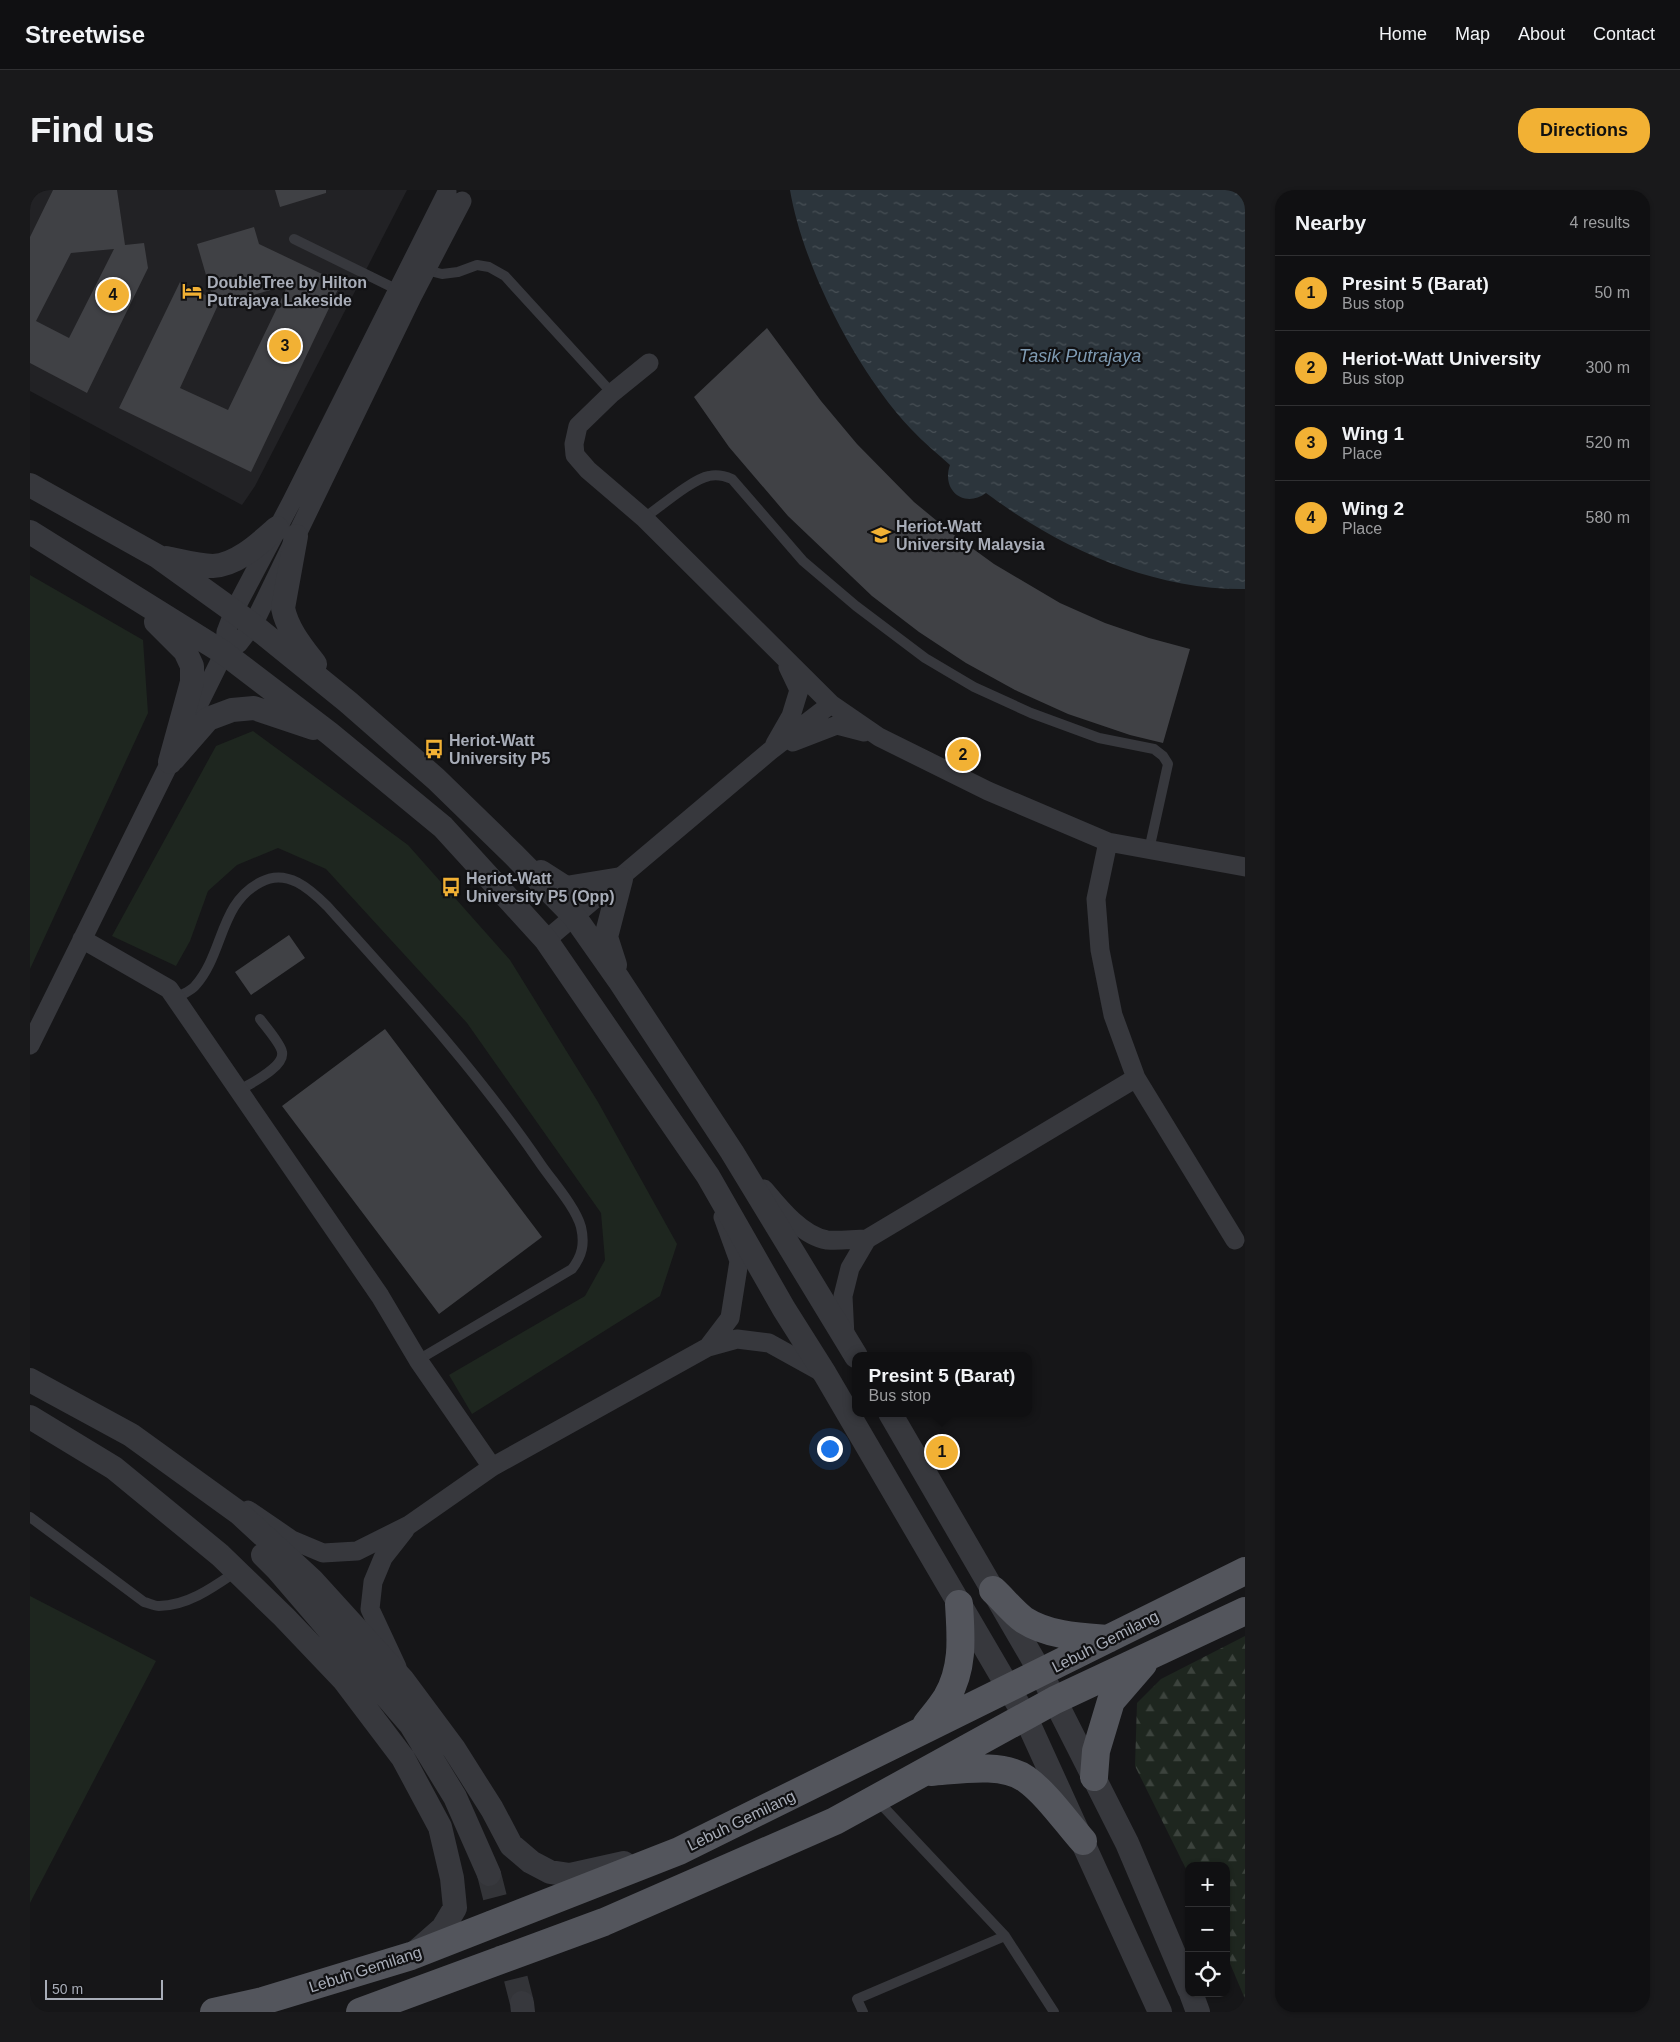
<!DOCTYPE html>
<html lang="en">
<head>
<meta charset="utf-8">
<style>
  :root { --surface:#101012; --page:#19191b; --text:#f1f3f6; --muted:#9c9d9f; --line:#303032; --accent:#f2b134 }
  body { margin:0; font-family:Helvetica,sans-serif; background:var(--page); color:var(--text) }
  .controls { position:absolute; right:15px; bottom:15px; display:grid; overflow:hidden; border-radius:10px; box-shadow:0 1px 4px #0004 }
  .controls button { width:45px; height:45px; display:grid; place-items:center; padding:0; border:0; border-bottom:1px solid var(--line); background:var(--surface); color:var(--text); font:25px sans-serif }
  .scale { position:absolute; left:15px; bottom:12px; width:118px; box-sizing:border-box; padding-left:5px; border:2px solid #a8adb8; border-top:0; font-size:14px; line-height:18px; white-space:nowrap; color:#a8adb8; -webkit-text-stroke:4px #111113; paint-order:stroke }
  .you { position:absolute; left:799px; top:1258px; width:18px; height:18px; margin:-12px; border:4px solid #fff; border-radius:50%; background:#1a73e8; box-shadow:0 0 0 8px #1a73e833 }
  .badge { display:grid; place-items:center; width:32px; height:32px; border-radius:50%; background:var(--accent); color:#111; font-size:16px; font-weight:700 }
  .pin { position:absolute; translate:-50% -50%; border:2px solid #fff; box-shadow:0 1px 5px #0006 }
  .popup { position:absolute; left:822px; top:1162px; width:180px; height:65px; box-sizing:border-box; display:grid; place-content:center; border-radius:10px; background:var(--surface); filter:drop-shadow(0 1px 4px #0005); font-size:16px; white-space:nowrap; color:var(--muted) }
  .popup b { font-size:19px; color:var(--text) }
  .popup::after { content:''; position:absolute; left:50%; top:100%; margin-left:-10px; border:10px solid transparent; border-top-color:var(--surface) }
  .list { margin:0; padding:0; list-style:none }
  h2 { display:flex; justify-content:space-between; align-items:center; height:65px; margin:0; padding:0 20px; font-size:21px }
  h2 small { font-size:16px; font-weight:400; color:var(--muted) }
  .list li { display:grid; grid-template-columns:32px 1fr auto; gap:15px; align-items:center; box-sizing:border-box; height:75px; padding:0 20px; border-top:1px solid var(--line) }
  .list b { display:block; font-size:19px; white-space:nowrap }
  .list p { margin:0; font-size:16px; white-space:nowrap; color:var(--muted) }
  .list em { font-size:16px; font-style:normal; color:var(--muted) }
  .icon { flex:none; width:28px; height:28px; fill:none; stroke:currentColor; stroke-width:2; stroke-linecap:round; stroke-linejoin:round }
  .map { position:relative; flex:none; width:1215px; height:1822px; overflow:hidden; border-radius:20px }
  header { display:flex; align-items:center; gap:30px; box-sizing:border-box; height:70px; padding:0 25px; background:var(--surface); border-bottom:1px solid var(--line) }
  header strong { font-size:24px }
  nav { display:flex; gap:28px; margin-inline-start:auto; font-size:18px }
  .intro { display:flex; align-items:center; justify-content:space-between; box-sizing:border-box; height:120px; padding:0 30px }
  h1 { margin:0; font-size:35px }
  .button { padding:12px 22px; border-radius:20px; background:var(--accent); color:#111; font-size:18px; font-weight:700 }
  main { display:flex; gap:30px; padding:0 30px }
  aside { flex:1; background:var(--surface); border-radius:20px; box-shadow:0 1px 4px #0004 }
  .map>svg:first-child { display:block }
  .built { fill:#222225 }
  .grass { fill:#1e261f }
  .forest { fill:url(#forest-firs) }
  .water { fill:url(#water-ripples) }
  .building { fill:#404145; fill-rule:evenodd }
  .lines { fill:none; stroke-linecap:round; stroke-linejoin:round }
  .tertiary-tunnel { stroke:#333438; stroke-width:24; stroke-dasharray:24 12; stroke-linecap:butt }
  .service { stroke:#37383d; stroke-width:10 }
  .minor { stroke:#37383d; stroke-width:19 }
  .tertiary { stroke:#37383d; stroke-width:24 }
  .primary { stroke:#53555c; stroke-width:28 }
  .labels { text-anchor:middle; stroke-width:4.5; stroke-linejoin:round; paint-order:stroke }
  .poi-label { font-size:16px; font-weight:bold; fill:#a8adb8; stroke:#111113; text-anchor:start }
  .street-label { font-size:16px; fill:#a8adb8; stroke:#111113 }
  .water-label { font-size:18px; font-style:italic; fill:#7f9bb3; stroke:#111113 }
</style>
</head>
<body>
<header>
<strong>Streetwise</strong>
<nav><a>Home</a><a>Map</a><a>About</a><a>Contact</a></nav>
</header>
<div class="intro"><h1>Find us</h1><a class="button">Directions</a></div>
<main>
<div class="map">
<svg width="1215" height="1822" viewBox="0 0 1215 1822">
  <defs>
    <pattern id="forest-firs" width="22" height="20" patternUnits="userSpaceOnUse" patternTransform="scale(1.25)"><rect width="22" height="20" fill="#1e261f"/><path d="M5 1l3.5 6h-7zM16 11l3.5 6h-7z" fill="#3c433d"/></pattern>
    <pattern id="water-ripples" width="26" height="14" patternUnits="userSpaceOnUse" patternTransform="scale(1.25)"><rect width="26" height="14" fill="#2c353c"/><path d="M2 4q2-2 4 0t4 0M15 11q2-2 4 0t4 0" fill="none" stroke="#485056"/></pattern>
  </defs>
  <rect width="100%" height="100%" fill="#161618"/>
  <path class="built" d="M0,0h377l-152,296 -13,19 -212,-114z"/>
  <path class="grass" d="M0,385l113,65 5,73 -118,256z
    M223,541l155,114 102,115 88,142 79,142 -17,52 -188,118 -23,-39 136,-79 20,-36 -4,-47 -134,-190 -141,-154 -48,-21 -41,17 -29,26 -18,50 -14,25 -64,-30 104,-190z
    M0,1406l126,65 -126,242z"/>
  <path class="forest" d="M1215,1446v363l-19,-45v-88h-37v9l-54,-109 2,-63 24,-24z"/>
  <path class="water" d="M760,0h455v399c-94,1 -185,-41 -259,-96 -22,16 -45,-3 -36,-28 -13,-12 -27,-23 -39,-36 -54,-57 -108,-162 -121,-239z"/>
  <path class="building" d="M23,0h64l8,55 19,-2 4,25 -61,125 -57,-30v-126zM84,59l-45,89 -33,-17 35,-68z
    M245,0h51v3l-46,14z
    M224,37l5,17 82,39 -90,189 -132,-64 61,-126 33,17 -16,-55zM258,95l-60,125 -48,-22 38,-83z
    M737,138l54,73 36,43 57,58 40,33 40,29 66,39 45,20 44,15 41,11 -27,94 -33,-8 -62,-21 -53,-24 -49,-27 -47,-31 -47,-36 -84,-80 -59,-69 -35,-50z
    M259,745l16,23 -54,37 -16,-23z
    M355,839l157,208 -103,77 -157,-208z"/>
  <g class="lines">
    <path class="tertiary-tunnel" d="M459,1684l33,129"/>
    <path class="service" d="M264,49l106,52
      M396,80l16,4 16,-2 19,-7 12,2 16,9 107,117
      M614,328c15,-10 48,-39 65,-42 8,-2 16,0 23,3l71,82 53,45 69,52 49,29 57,26 68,25 55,11 9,7 5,8 -19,86
      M146,808c6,-4 15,-7 19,-12 29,-32 24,-83 66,-104 26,-14 49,7 66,24 76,84 152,167 215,260 12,17 34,42 39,61 4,17 1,29 -9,42l-154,91
      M210,900c11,-7 45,-23 42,-38 -1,-8 -16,-25 -22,-33
      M0,1327l114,85c5,1 10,4 15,4 29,0 56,-20 78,-35
      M846,1609l129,137 49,76
      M833,1822l-6,-13 148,-63"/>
    <path class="minor" d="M619,173l-37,30 -34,33 -4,18 1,11 13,15 56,48 187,186 48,33 109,54 120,51 137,25
      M194,463l15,-10 14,-18 159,-328 50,-96
      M763,552l44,-17 27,7
      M745,554l16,-28 8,-26 -11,-23
      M1078,652l-12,57 4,51 13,65 23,63 99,162
      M52,749l87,50 211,307 38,64 74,107
      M516,750l224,-189 61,-47
      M0,855l194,-392 2,-21 8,-21 58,-110 155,-309
      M734,999c15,18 38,47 63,51 13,1 27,-1 40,-1l269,-161
      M815,1147l-2,-41 7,-28 17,-29
      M678,1157l22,-29 9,-57 -16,-44
      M218,1320l44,30 31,13 34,-2 52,-26 83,-58 216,-120 29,-8 32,4 56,31
      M367,1477l-27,-58 3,-27 10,-24 22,-28"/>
    <path class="tertiary" d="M0,295l127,71 96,69 95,77 88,77 78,76 60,61 45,64 113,172 124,204
      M0,342l194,121 105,80 114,94 103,113 162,236 76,133 41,65 200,342 135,296
      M266,346l-13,72c4,21 19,39 32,56
      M136,368c15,3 32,8 47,8 24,-1 47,-23 64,-38
      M126,432l29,29 7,15v16l-22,80
      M144,568l34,-39 24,-9 22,-2 59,20
      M511,682l25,16 55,-9 -15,58 9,28
      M0,1190l101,55 108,78 73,67 90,99 52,70 38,60 19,36 20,17 19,10 20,3 54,-12
      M860,1223l151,260 86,170 62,146
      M0,1227l84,51 106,87 64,62 60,63 59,78 37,69 12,51 3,30 -12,20 -25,22
      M233,1365l14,14 134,156 44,72 34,77
      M1161,1803l7,19
      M492,1813l1,9"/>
    <path class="primary" d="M963,1400c10,9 20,22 31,30 25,16 57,17 84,19
      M896,1535c7,-9 15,-18 21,-28 17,-30 14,-60 12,-93
      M901,1582c28,-2 71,-10 95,7 21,15 40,43 57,62
      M1064,1587l2,-26 15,-50 32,-37
      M184,1822l49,-11 148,-45 268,-105 566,-280
      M330,1822l244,-90 231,-101 220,-121 190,-89"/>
  </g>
  <defs>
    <symbol id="hotel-bare" viewBox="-9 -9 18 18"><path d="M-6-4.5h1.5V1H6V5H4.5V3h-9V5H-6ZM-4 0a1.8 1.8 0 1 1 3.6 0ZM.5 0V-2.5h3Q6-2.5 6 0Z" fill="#f2b134" stroke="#111113" stroke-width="2.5" paint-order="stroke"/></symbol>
    <symbol id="university-bare" viewBox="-9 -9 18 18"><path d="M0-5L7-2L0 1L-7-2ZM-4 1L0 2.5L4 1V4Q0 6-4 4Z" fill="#f2b134" stroke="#111113" stroke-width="2.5" paint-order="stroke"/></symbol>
    <symbol id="bus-bare" viewBox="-9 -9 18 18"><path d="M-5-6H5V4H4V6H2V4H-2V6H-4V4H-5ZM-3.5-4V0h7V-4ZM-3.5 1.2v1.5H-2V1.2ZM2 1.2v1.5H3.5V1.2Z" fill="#f2b134" stroke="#111113" stroke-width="2.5" paint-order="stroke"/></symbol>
  </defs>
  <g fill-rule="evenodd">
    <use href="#hotel-bare" x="148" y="87" width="28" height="28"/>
    <use href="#university-bare" x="837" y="331" width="28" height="28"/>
    <use href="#bus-bare" x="390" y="545" width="28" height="28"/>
    <use href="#bus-bare" x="407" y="683" width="28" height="28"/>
  </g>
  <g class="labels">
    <g class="poi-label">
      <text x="177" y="98">DoubleTree by Hilton<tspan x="177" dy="18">Putrajaya Lakeside</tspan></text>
      <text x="866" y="342">Heriot-Watt<tspan x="866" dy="18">University Malaysia</tspan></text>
      <text x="419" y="556">Heriot-Watt<tspan x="419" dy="18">University P5</tspan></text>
      <text x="436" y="694">Heriot-Watt<tspan x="436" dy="18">University P5 (Opp)</tspan></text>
    </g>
    <g class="street-label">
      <text transform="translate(1075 1451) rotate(-27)" y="6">Lebuh Gemilang</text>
      <text transform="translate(711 1630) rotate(-26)" y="6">Lebuh Gemilang</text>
      <text transform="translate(335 1779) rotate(-18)" y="6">Lebuh Gemilang</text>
    </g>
    <g class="water-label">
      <text x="1050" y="172">Tasik Putrajaya</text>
    </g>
  </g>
</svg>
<div class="controls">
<button>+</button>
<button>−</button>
<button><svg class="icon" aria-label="locate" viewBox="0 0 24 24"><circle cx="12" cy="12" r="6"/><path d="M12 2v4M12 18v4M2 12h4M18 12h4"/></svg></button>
</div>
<div class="scale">50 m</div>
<div class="you"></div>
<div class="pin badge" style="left:912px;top:1262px">1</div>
<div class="popup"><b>Presint 5 (Barat)</b>Bus stop</div>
<div class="pin badge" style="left:933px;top:565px">2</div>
<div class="pin badge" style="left:255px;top:156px">3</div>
<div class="pin badge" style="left:83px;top:105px">4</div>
</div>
<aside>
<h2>Nearby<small>4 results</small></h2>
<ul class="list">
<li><span class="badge">1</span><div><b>Presint 5 (Barat)</b><p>Bus stop</p></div><em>50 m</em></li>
<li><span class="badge">2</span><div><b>Heriot-Watt University</b><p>Bus stop</p></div><em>300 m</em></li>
<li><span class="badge">3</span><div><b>Wing 1</b><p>Place</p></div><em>520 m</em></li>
<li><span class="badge">4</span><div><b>Wing 2</b><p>Place</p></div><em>580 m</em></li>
</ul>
</aside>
</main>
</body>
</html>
